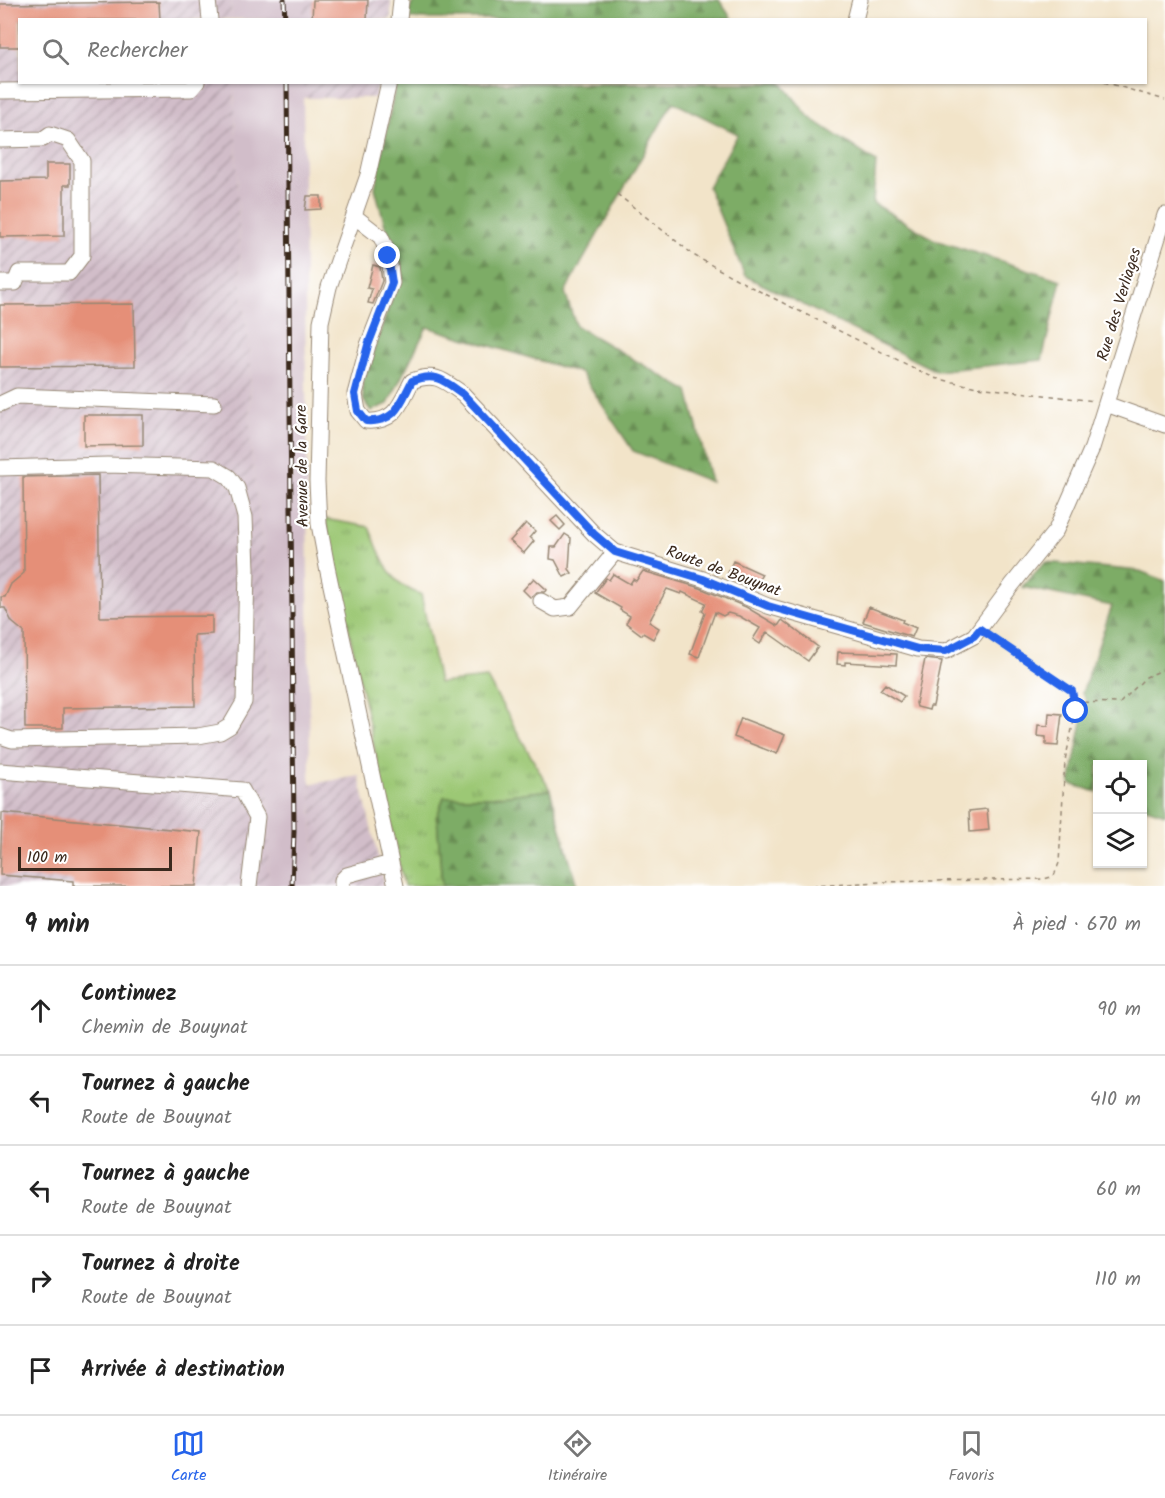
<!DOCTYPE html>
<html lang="fr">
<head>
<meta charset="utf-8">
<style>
  :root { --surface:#fff; --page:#f2f2f2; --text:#222; --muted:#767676; --line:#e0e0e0; --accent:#2563eb }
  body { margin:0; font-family:Kalam,sans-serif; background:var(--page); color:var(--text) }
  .controls { position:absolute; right:18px; bottom:18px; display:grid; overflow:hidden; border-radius:0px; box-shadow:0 2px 4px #0004 }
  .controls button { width:54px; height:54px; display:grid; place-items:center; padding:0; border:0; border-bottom:2px solid var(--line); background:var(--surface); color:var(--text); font:30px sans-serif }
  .scale { position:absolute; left:18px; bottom:15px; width:154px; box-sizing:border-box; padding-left:6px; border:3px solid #3b2a1e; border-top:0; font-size:16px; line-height:21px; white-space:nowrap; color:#3b2a1e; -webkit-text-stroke:4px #fff; paint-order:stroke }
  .stop { position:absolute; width:18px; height:18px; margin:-14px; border:4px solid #2563eb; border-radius:50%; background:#fff }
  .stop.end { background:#2563eb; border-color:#fff; box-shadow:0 2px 6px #0008 }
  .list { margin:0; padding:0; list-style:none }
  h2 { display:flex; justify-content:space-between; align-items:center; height:78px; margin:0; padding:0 24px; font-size:26px }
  h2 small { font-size:20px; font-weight:400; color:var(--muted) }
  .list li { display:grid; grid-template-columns:39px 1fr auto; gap:18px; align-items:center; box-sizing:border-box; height:90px; padding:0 24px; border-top:2px solid var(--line) }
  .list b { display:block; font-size:22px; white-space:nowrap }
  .list p { margin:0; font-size:20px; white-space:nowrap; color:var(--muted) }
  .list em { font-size:20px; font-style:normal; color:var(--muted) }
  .icon { flex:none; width:33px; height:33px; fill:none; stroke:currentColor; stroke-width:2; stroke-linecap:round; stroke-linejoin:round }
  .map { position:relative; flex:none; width:1165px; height:886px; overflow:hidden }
  .search { position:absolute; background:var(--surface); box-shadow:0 2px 4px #0004; left:18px; right:18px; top:18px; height:66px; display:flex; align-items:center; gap:15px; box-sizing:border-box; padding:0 21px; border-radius:0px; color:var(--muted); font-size:22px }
  .sheet { height:528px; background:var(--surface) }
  nav { display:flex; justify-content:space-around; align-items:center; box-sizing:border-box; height:84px; border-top:2px solid var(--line); background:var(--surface); font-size:16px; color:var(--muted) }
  nav a { display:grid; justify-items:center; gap:3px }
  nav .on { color:var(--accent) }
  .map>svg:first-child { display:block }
  .industrial { fill:url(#industrial-furrows) }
  .railway { fill:#d1bdc9 }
  .grass { fill:url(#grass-tufts); stroke:#6c794a; stroke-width:1.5 }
  .forest { fill:url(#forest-firs); stroke:#5c6b42; stroke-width:1.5 }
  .building { fill:#e58f78 }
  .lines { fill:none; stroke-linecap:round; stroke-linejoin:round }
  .minor-casing { stroke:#968774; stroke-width:17 }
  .path { stroke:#968774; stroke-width:1.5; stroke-dasharray:4.5 4.5; stroke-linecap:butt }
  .minor { stroke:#fff; stroke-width:15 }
  .rail-casing { stroke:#3b2a1e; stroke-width:5 }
  .rail { stroke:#fff; stroke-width:3; stroke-dasharray:9; stroke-linecap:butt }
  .route { stroke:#2563eb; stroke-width:8 }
  .labels { text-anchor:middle; stroke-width:4.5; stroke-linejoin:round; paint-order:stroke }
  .street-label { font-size:16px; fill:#3b2a1e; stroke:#fff }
</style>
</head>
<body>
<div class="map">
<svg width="1165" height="886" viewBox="0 0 1165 886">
  <defs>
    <pattern id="industrial-furrows" width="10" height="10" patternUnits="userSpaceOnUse" patternTransform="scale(1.5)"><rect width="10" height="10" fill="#d1bdc9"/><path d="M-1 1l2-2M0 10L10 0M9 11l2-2" fill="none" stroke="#ab9aa3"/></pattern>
    <pattern id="grass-tufts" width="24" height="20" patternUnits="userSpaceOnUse" patternTransform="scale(1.5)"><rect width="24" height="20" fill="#9cc875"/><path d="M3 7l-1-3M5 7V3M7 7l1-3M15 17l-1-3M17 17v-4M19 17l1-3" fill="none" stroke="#80a35f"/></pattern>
    <pattern id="forest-firs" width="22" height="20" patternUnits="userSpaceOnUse" patternTransform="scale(1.5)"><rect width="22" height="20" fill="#7dac66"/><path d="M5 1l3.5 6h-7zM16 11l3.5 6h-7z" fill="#688c53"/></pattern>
  </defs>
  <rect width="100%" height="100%" fill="#fff"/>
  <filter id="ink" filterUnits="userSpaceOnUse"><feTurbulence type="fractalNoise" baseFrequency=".0167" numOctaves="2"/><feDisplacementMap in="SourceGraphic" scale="12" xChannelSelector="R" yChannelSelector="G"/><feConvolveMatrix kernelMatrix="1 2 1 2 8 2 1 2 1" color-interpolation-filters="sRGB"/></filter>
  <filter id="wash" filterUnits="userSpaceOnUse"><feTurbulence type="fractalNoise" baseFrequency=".008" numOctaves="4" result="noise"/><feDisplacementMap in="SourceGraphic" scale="24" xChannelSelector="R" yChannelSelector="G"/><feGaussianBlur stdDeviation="1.35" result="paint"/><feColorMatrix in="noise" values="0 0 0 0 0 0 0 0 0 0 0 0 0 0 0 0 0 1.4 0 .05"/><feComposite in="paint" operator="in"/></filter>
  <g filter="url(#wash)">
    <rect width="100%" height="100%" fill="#f2e4c9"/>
    <path class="industrial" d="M0,0h231l1,19 -212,1v62l214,1 7,198 10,75 -1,84 16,134 3,179 -1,133h-268z
      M303,0h88v19h-88z
      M303,83v-1l76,1 -4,15h-72z
      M359,776l26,110h-69l-6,-102z"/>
    <path class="railway" d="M231,0h72v19h-71z
      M234,83h69l7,701 6,102h-48l1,-133 -3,-179 -16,-134 1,-84 -10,-75z"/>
    <path class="grass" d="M325,519l44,8c12,28 19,58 52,67l18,89 48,-5 63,112 -58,7h-48l-7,19 5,70h-38z"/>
    <path class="forest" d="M416,0h303l13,19h-324l3,-14z
      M396,83h386l27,34 67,45 -3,41 62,37 126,40 -19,80 -106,11 -191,-95 -37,-89 30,-53 -65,-32 -108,190 11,34 112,65 23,91 -78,-31 -52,-78 -154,-46 -39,77 -17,7 -7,-10 -2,-18 37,-105 -24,-90z
      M1045,562l95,9 25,10v233l-22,-7 -1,-43h-44l-1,28 -27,-8 16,-83 -4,-8 30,-87 -90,-19z
      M550,790l27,96h-135l-5,-70 7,-19h48z"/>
    <g id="blocks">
      <path class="building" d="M313,0h55l-1,20h-55z
        M159,2l1,18h-140v27h-20v-43z
        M46,164h24v21h-6v51l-64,1v-56l46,-1z
        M307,196h14v13l-16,1z
        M373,265l7,2 2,14 -9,23 -5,-1 4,-14 -5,-1z
        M134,304l1,62 -135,1v-62z
        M84,415h59v30l-59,1z
        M98,475l2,142 112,-1v18l-18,1 1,71 -132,2v20h-38l-1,-96 -12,-10 -7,-14h-4v-11h4l6,-13 13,-11 -1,-96z
        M557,516l8,9 -5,5 -9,-9z
        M526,523l9,8 -5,6 4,4 -10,12 -14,-12z
        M565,534l6,4 -2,31 3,4 -8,4 -9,-17 -5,-1 1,-12h5z
        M733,561l29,13 -7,13 -28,-12z
        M643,571l57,17 46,19 32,19 4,-6 36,27 -10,14 -41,-29 -7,12 -7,-5 7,-11 -21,-12 -11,-3 -5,3 -8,-4 -16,45 -9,-3 15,-41 -3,-2 4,-8 -24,-11 -1,2 -14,-5 -18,33 10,6 -6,11 -10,-6 -1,2 -16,-12 4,-7 -10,-6 1,-2 -26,-15 11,-15 3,2 4,-6 17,10 3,-5 3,2z
        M534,578l13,12 -3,2h-7l-6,6 -8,-8z
        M869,607l34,13 -1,2 14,6 -4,9 -49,-15z
        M838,652l59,2 -1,11 -51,-3v3l-8,-1z
        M925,659l17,2 -9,45h-3l-1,4 -12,-3 -1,-4z
        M885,684l19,12 -4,6 -20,-12z
        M1049,713l13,1 -4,32 -12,-1v-8l-9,-1 1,-11 10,1z
        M741,718l44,17 -8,19 -43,-17z
        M987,809l2,21 -19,2 -1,-21z
        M2,813l199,19 -5,54h-123v-5l-73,-6z"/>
    </g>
  </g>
  <g filter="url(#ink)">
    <use href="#blocks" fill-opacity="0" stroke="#968774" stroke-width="1.5"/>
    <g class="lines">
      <defs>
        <path id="minor" d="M208,0l2,20
          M399,20l2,-20
          M855,20l5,-20
          M389,82l-21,93 -39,112 -8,35 -4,159 2,43 8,43 69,319
          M0,91l191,-2 6,-7
          M0,140l43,-1 7,-5 18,6 14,21v95l-13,17h-50l-4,10h-15
          M354,216l27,21 8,19 3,27 -24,62 -13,49 3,17 8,10c30,2 34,-17 46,-40 24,-9 31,-1 51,13l131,140 21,18 88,27 65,27 150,43 28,2 28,-15 38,-51 44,-55 36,-82 73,-233
          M0,404l17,-8 197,8
          M1106,404l59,21
          M0,468l107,-3 107,3 15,9 8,11 8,29 2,52 -3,133 -14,24 -10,6 -22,4 -186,4 -12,-4
          M541,601l14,8 15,-2 45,-55
          M0,771l242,19 15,27 -8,69
          M342,886v-6l5,-5 44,-12"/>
      </defs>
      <use href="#minor" class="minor-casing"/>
      <path class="path" d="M1104,82l61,18
        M617,194l78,62 56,31 183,91 43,9 117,14
        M1075,702l45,1 26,-26 19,-8
        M812,886l68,-4 164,-3 10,-3 5,-13 6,-102 11,-50 -4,-20 -84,-55"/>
      <use href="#minor" class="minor"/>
      <defs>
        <path id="rail" d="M284,0l1,20
          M287,82l7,749 -2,55"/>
      </defs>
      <use href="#rail" class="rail-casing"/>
      <use href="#rail" class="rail"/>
    </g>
  </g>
  <g class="lines" filter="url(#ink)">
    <path class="route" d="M388,256l4,27 -24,62 -13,49 3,17 8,10c30,2 34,-17 46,-40 24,-9 31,-1 51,13l131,140 21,18 88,27 65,27 150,43 28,2 28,-15 6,-7 92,62 4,20"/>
  </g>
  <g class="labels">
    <g class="street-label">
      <text transform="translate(1118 304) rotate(-73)" y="6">Rue des Verliages</text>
      <text transform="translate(301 466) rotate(-91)" y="6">Avenue de la Gare</text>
      <text transform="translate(724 570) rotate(20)" y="6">Route de Bouynat</text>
    </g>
  </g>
</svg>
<div class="controls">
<button><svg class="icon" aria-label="locate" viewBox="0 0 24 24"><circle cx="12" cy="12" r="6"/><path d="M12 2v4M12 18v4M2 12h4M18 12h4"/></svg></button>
<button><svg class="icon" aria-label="layers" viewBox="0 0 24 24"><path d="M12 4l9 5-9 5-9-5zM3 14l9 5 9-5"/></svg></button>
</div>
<div class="scale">100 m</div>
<div class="stop" style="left:1076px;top:711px"></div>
<div class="stop end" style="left:388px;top:256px"></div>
<div class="search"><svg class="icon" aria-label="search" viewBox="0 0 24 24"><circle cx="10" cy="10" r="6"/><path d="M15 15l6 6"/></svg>Rechercher</div>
</div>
<section class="sheet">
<h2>9 min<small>À pied · 670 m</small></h2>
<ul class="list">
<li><svg class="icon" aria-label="ahead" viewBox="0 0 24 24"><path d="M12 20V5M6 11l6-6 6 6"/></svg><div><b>Continuez</b><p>Chemin de Bouynat</p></div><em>90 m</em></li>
<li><svg class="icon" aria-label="left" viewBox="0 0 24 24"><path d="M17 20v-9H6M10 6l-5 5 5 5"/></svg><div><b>Tournez à gauche</b><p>Route de Bouynat</p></div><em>410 m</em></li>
<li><svg class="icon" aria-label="left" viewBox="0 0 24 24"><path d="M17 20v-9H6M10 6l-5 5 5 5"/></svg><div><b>Tournez à gauche</b><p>Route de Bouynat</p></div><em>60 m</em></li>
<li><svg class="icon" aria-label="right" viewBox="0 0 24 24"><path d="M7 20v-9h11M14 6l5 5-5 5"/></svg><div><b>Tournez à droite</b><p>Route de Bouynat</p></div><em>110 m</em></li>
<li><svg class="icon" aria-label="arrive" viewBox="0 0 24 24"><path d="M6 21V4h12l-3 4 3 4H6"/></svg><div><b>Arrivée à destination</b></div></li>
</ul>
</section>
<nav>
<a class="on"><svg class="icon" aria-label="map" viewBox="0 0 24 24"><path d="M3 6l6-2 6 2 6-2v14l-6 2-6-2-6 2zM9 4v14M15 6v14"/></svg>Carte</a>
<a><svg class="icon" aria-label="directions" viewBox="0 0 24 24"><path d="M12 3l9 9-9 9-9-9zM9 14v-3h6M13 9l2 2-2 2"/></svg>Itinéraire</a>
<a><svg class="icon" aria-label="saved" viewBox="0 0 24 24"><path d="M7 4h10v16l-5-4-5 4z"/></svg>Favoris</a>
</nav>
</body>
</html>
